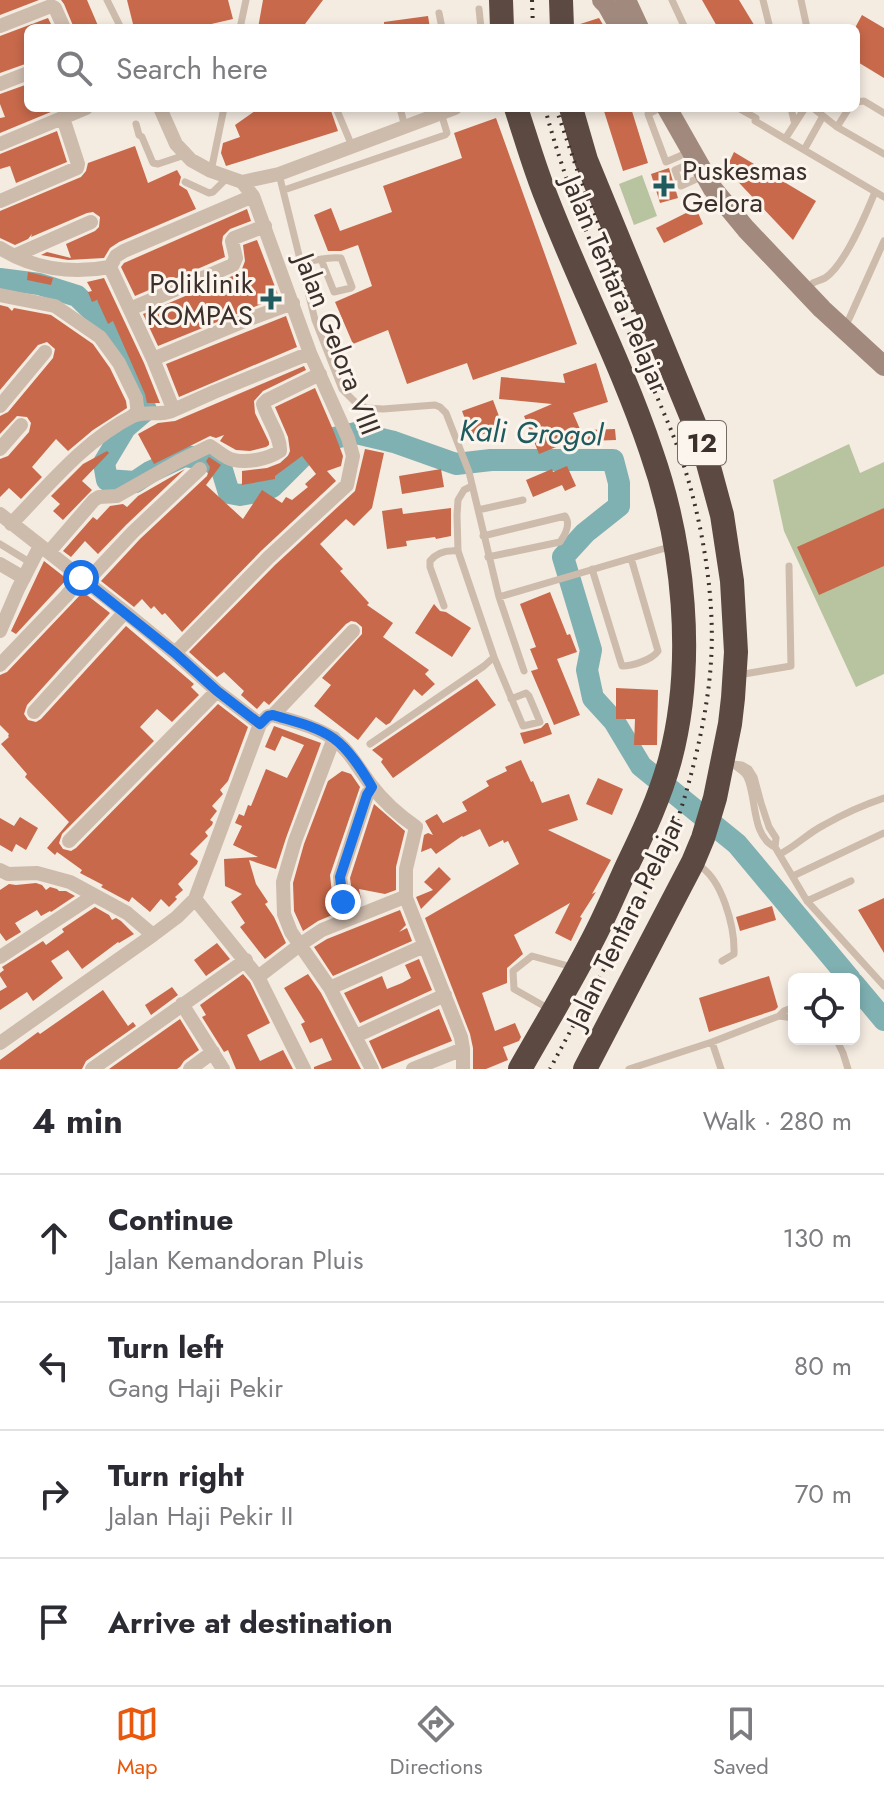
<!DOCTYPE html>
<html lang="en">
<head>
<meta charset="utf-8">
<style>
  :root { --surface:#fff; --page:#f2f2f3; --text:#2b2b33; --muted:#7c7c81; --line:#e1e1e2; --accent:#ea580c }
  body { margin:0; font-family:Jost,sans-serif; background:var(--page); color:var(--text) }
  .controls { position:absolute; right:24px; bottom:24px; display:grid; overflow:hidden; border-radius:12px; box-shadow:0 4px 12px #0003 }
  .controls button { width:72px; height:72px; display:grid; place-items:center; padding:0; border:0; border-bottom:2px solid var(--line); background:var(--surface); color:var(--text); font:40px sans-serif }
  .stop { position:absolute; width:24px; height:24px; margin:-18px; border:6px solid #1a73e8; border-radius:50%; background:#fff }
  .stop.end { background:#1a73e8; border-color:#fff; box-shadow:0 2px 8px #0008 }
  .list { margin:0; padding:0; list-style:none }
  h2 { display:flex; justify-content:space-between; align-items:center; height:104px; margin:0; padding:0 32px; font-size:34px }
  h2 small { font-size:26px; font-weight:400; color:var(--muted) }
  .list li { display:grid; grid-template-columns:52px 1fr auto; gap:24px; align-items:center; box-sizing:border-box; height:128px; padding:0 32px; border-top:2px solid var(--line) }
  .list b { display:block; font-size:30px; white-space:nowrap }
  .list p { margin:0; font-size:26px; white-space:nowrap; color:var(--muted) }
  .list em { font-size:26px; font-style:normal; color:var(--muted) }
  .icon { flex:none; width:44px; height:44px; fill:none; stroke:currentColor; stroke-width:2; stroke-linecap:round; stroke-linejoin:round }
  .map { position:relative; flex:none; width:884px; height:1069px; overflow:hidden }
  .search { position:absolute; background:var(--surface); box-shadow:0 4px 12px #0003; left:24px; right:24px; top:24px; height:88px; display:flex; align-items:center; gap:20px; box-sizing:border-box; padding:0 28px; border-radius:12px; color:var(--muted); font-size:30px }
  .sheet { height:616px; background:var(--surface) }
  nav { display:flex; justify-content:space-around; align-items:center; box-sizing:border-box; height:112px; border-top:2px solid var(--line); background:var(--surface); font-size:22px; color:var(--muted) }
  nav a { display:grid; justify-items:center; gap:4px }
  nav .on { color:var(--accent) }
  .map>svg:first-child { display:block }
  .green { fill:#b8c4a0 }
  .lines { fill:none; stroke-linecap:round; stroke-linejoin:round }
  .river { stroke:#7fb0b2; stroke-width:22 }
  .building { fill:#c8694b }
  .lane { stroke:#cdbbac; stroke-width:7 }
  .street { stroke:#cdbbac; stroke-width:14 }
  .secondary { stroke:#a18a7d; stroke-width:20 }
  .highway { stroke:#5c4a42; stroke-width:24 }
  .rail { stroke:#3b302b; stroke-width:4; stroke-dasharray:2 6; stroke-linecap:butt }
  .route { stroke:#1a73e8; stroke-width:10 }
  .poi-dot { fill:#1f5a5e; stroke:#fbf5ee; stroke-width:3 }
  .labels { text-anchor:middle; stroke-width:6; stroke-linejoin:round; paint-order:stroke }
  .shield { fill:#fbf5ee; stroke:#756b66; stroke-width:2 }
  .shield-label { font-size:26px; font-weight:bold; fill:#3b302b }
  .poi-label { font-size:28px; fill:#3b302b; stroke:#fbf5ee; text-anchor:start }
  .street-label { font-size:28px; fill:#3b302b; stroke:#fbf5ee }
  .water-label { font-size:30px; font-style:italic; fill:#1f5a5e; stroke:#fbf5ee }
</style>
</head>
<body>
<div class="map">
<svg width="884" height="1069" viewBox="0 0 884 1069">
  <rect width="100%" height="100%" fill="#f4ebe1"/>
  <path class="green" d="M642,175l15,41 -23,9 -15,-41z
    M849,444l11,29 24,-11v212l-28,13 -72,-156 -11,-51z"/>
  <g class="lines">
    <path class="river" d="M0,279l39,5 38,12 42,41 27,73 -21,18 -21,35 3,17 28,2 15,-10 34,-16 23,3 15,11 7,23 11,2 17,-3 15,-5 45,-45 39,-9 38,9 62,22 35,-4h122l6,23v23l-34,27 -22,24 28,93 -4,20 6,28 21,23 27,45 96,78 113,135
      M854,984l30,36"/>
  </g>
  <path class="building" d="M0,0h39l-39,15z
    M61,0h26l12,28h-25l-10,-24z
    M127,0h101l5,19 -39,9h-60z
    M263,0h60l-21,28h-44z
    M702,0h37l17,28h-38z
    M862,15l22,13v50l-28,-17v-35z
    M428,16l2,12h-46v-6z
    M48,18l5,10h-25v35l-28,10v-37z
    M599,18l6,10h-28v-3z
    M28,84v24l30,1 -58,24v-15l5,-1 -5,-13v-10z
    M259,108h71l8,23 -112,35 -5,-13 2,-10 17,-6 -5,-12z
    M603,108h28l17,55 -25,8z
    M496,118l81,226 -104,36 -6,-17 -60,21 -19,-54 -35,14 -18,-42 37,-16 -14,-41 -17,6h-13l-14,-36 17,-7 9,23 52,-19 -9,-26 79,-28 -8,-25z
    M57,131l10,31 -51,21 -6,-17 -10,3v-15z
    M135,146l13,37 29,-13 4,7 -2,8 8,5 9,19 -77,33 -9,6 -6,10 -36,2 -27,-5 6,-3 24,6 -5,-14 29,-13 4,-4 1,-10 -7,-5 -6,1 -56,24 1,-3 -4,5 -13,6 -15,-7v-27l81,-34 5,-6 2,-8z
    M734,152l82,49 -23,39 -67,-71z
    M669,168l9,30 -18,5 -9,-29z
    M696,208l7,16 -39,19 -8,-15z
    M247,209l4,12 -21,8 -7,7 -1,7 3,14 -90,39 -14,-29 3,-4z
    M257,240l22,57 -121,49 -15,-32 94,-40 5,-5 3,-8 -2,-16z
    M28,272l25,6 -2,7 -24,-5z
    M104,278l40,85 16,40h-13l-2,-9 -32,-73 -5,3 -11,-24 -5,2 -4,-10 4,-1 -5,-9z
    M0,305l8,2 4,4 2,-3 37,7 42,29 17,24 16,33 1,7 -34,22 -25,21 -12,-12 -24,28 10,10 -21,22 -12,-11 -9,9v-38l8,-3 21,-24 2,-9 -4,-6 -10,-1 -17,18v-18l8,-4 45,-54 2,-9 -8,-7 -9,3 -38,45z
    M286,316l11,31 -118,50 -13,-33z
    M596,363l12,39 -35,11 10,23 -44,18 -15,-38 28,-12 -53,-5 2,-22 64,6 -2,-9z
    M304,366l2,4 -43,21 -9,10 1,12 14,29v3l-3,2 -16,4 -14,-1 -16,-9 4,-6 -8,3 -6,-2 -56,28 -16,-30 20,-11 17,-2z
    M315,388l19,44 9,24 -2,10 -14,5 9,10 -75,70 -79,81 -17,-19 -3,2 -8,-9 -3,3 -9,-10 -8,8 -33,-26 39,-42 67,-63 3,-9 -4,-6 3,-4 12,8 -15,20 37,34 19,-29 20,13 4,-6 6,3 16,-13 -3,-3 11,-10 -14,-18 -27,20v3l-33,6v-14l25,-3 13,-5 8,-7 2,-5 -2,-14 -13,-30z
    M493,400l10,27 -31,11 -10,-27z
    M615,429l1,11 -28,1 -1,-11z
    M365,449l19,4 -12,55 -18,18 -8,-7 -26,25 23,25 -3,2 29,32 -2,2 26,18 -10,14 46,33 -4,4 10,10 -13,12 -8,-7 -24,34 -4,2 -10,-8 -18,23 -44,-34 17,-21 -9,-7 40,-44v-7l-6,-5 -5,-1 -5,3 -77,81 -5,-4 -7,8 -16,-14 3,-4 -20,-19 -7,5 -28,-25 86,-87 80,-74z
    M107,451l2,2 -27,28 10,9 -29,30 -10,-9 7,-7 -9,-8 32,-32z
    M567,466l9,20 -11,5 -3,-6 -29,12 -7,-17 26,-11 1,3z
    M185,469l-59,56 -28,29 -13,-13 -14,16 -8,-6 30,-34 4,3 13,-14 13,-2 4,3 11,-11z
    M441,469l3,18 -42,7 -3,-18z
    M402,508l1,6 48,-6v28l-15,3 -1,-2 -29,4 1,5 -20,3 -5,-38z
    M884,508v58l-65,29 -22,-48z
    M44,561l23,18 -51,55 -5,-3z
    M83,592l27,21 -83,92 -3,9 4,6 8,2 5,-3 85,-93 68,58 -3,3 8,8 -27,27 -15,-13 -17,18 14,14 -92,93 -3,9 4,6 8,2 5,-3 142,-144 30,23 -20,54 -8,9 3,4 -11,12 5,5 -7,9 3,2 -1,3 -7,7 3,4 -18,18 8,7 -1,3 -19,20 5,6 -8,7 2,2 -8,8 -8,-8 -11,13 -18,-15 -3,5 -28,-15 2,-2 -23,-12 2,-3 -25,-18 -2,3 -8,-7 22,-26 -44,-45 2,-3 -26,-30 8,-7 -1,-1 1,-2 -9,-9v-50l7,-3z
    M550,592l17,43 3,-1 7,18 -20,7 23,56 -26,10 -23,-54 7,-2 -8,-20 6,-2 -16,-43z
    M434,604l6,7 6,1 25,16 -19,29 -37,-24z
    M477,679l19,26 -103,73 -12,-16 2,-3 -11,-9z
    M616,688l42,2 -1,55h-23l1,-26h-19z
    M546,723h2l4,11 -28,10 -4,-11 21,-5z
    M274,726l47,17 -35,95 -10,31 -27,-9 7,24 12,18 -3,2 9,13 12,26 -21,16 -25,-32 5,-4 -14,-21 11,-8 -17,-8 -1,-27 34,-2 -25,-12 9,-19 -7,-3 4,-9 5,2 4,-11 3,1 15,-37 21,9 17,-33 -22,-9 -7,15 -10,-4z
    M521,760l10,22 2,-1 9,22 27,-9 9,26 -30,10 63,30 -19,34 4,-2 -16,25 2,1 -11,23 -16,-8 15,-30 -56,32 9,19 -16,14v15l-25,10 13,38 20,-8 6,14 -2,4 -16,6 5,13 -22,9h-13v-21l-3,-14 -45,-116 94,-54 -11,-23 -4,2 -1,-3 -14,7 -9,-18 -17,8 -1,-1 -26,18 -5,-6 -10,4 3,-17 4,-2 5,2 -8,-14 12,-7 6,9 24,-12 -5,-9 27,-16 -3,-5 21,-10 -2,-4z
    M342,771l9,3 9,13 -30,88 3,28 4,10 -19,8 -15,10 -9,-20 -1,-28 11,-39 24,-63z
    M598,778l25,11 -11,26 -26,-11z
    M374,804l31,27 -9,36v23l-11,4 -26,-5 2,10 -8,1 -3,-22z
    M20,817l18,11 -12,22 -10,-6 -4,8 -12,-7v-27l14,8z
    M439,867l12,12 -30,30 -5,-12 17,-7 -9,-8z
    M36,883l6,2 4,5 4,-3 7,2 2,2h7l9,5 -24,16 -1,-1 -9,5 -4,-6 -22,13 6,9 -15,9 -6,-8v-43l9,-6 7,1z
    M884,898v55l-26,-43z
    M772,906l4,14 -36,11 -4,-14z
    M95,907l14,8 3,5 4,-2 5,3 13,13 -15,9 -1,-1 -36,27 -14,-19 -17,11 12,17 -30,23 -6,-9 -27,18v-19l7,-4 -7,-11v-3l4,-3 -2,-3 41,-26 3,4 18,-13 -2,-3z
    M400,910l6,15 -7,7 8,-4 5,13 -79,35 -19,-29 13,-8z
    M217,943l13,16 -24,17 -12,-16z
    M419,959l13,31 -72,33 -16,-30 38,-17 5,13 15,-6 9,-5 -6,-13z
    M243,974l7,8 20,41 -23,12 13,26 23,-11 10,19h-57l-8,-19 -4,2 -22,-35 4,-2 -6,-10z
    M308,974l13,19 40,76h-47v-2l18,-7 -10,-22 -12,5 -9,-19 4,-2 -21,-34z
    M769,976l9,31 -3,3 -66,22 -10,-34z
    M172,987l6,8 -27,20 -6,-10z
    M103,990l25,36 5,-4 3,4 -50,35 -4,8h-82v-9l38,-28 2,2z
    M439,1009l13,32 -70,28 -13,-28z
    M180,1019l19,31 -15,11 -4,6 -3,2h-68z"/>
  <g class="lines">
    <path class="lane" d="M107,0l14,28
      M672,0l13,28
      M763,0l7,28
      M801,0l6,28
      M479,9l2,19
      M439,13l3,15
      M240,28l6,-28
      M856,102l8,-1 20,12
      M336,108l16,38
      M400,108l5,19
      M660,108l-12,6 18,48 23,-10
      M738,108l18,10 -1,3 129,76
      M791,108l3,13
      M813,108l24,19 47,27
      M136,124l3,11 3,2 11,26 5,1 27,-9
      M837,127l12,-19
      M785,139l20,-31
      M804,150l19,-34
      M696,161l-21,9 6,16 22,-10
      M211,171l13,-63
      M279,174l36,146 27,69 12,12 12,7 17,1 52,-4 5,2 6,6 23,59 30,125 25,74
      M185,182l24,11 4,-1 14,-14
      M284,190l161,-55 2,-2 -6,-20
      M300,263c14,-2 28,-7 41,-5l11,29 -1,1 -17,4 -13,-33
      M813,283c4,-2 8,-3 12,-5 20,-13 41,-64 50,-86
      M849,319l35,-78
      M478,510l45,-10
      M483,536l82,-20c6,8 0,19 -5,26l-72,15
      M0,544l31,19
      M592,569l29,94 1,3c10,0 30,-6 36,-15l-27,-93
      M499,597l170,-50
      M444,606l-14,-39v-6c7,-9 17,-11 28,-10
      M494,657l29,69 17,-4 -11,-26 -3,-3 -15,6
      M738,675l53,-9 -2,-100
      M370,744l114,-78 10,-9 -36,-106 -1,-36 1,-15 6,-10 8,-4
      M732,764l10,1 7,4 5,8 7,26 8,24 7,11 -1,9
      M733,764c5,5 11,7 14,13 10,21 4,59 28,70l32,54 77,85
      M780,854c16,-8 28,-21 44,-29 19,-11 39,-20 60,-27
      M698,865c24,13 37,62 36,89l-12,7
      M793,876l91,-43
      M807,901l44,-20
      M551,1010l-37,-21 -1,-18 19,-15 40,11
      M779,1016l5,-5 10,-4
      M836,1039l7,14 5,16
      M712,1042l67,-26 15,2
      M629,1069l83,-27 9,27"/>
    <path class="street" d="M0,26l51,-20 4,2 9,20
      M0,84l28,-11
      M160,108l16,36 15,16 20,11 31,11 37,-8 176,-66
      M0,144l86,-36
      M0,201l77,-33 1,-4 -15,-46
      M0,248c33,21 72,26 110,19l6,-11 8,-5 129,-55
      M14,256l77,-34
      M110,267l43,92 19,47 4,3 38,-17 96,-39
      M0,295l55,11 45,31 19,26 17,35 2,16
      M130,309l103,-44 3,-7 -4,-17 2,-3 31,-12
      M153,359l96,-40 44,-16
      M0,406l45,-54
      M0,449l21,-24
      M0,514l125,98 50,41 42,38 43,33
      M11,524c37,-38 74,-84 122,-108 14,-6 30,1 43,-7
      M49,552l45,-52 5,-3 18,-1 62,-35 31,-15c7,4 16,13 24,14 14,3 34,-1 46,-9 1,-15 -13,-32 -17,-47l4,-4 53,-26
      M0,564l24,14
      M86,582l47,-50 67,-63
      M0,631l18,-42 22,-43
      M175,653l93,-95 79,-73 6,-29 -5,-18 -38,-85 -57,-157 -11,-14
      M0,665l66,-69 15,-18
      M34,712l91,-100
      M273,715l80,-84
      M260,724l8,-8 5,-1c19,6 41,11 58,22 17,11 28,32 40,48 12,16 29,31 45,42l-10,42v29l55,139 2,12v20
      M334,738l-39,103 -12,41 1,32 7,18 39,56 42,81
      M69,841l148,-150
      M0,870l8,4 29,-1 33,9 57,31 26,22
      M195,899l63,78 46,92
      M350,918l-7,-16 -3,-25 27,-82 5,-8
      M0,957l93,-61
      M258,977l43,-33 21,-14 80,-32h4
      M330,988l94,-42
      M182,1004l41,65
      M356,1036l89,-41
      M0,1043l153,-108 24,-18 18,-18 65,-175
      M92,1069l154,-109
      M190,1069l23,-17
      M413,1069l50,-20"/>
    <path class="secondary" d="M602,0l5,5 13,23
      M626,0l13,28
      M667,108l46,81 33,40 76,80 62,57"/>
    <path class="highway" d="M501,0l1,28
      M561,0l1,28
      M516,108c10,30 19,62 31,91 33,85 75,166 104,252 33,94 45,211 19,309 -10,37 -26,71 -43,106 -11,24 -21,48 -33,71 -23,45 -49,88 -74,132
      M571,108l15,52 117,285 19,70 10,66 4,71 -3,46 -3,26 -15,74 -12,40 -10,24 -108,207"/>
    <path class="rail" d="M532,0l1,28
      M545,108c29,111 82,216 126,322 27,66 45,159 40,231 -3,54 -21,126 -40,177 -13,33 -32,66 -49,98 -24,44 -48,88 -72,133
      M556,108l27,79 63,156"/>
  </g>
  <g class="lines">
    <path class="route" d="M81,578l94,75 42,38 43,33 8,-8 5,-1c19,6 43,11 60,23 16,11 29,32 39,49l-5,8 -27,82 3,25"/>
  </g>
  <g class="poi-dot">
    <path d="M660 174h8v8h8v8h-8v8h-8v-8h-8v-8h8z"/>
    <path d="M267 287h8v8h8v8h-8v8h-8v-8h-8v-8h8z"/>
  </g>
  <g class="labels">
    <rect class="shield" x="678" y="421" width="48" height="44" rx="6"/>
    <g class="shield-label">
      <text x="702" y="452">12</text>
    </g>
    <g class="poi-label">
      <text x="682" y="180">Puskesmas<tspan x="682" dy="32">Gelora</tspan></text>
      <text x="253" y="293" text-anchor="end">Poliklinik<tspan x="253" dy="32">KOMPAS</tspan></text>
    </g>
    <g class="street-label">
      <text transform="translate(616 284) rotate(67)" y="10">Jalan Tentara Pelajar</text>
      <text transform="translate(338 344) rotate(69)" y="10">Jalan Gelora VIII</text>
      <text transform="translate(625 921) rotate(-64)" y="10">Jalan Tentara Pelajar</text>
    </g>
    <g class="water-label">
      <text transform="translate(531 433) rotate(2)" y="10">Kali Grogol</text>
    </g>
  </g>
</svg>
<div class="controls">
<button><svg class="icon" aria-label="locate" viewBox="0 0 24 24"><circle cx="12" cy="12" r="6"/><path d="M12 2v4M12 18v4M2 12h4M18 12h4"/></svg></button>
</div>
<div class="stop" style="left:81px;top:578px"></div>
<div class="stop end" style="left:343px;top:902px"></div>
<div class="search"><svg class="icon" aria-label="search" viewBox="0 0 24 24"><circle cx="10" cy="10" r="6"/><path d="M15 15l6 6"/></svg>Search here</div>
</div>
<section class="sheet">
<h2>4 min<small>Walk · 280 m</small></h2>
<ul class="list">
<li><svg class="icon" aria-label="ahead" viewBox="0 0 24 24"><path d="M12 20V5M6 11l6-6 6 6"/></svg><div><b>Continue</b><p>Jalan Kemandoran Pluis</p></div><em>130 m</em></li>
<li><svg class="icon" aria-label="left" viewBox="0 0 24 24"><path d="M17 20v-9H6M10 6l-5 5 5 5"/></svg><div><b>Turn left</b><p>Gang Haji Pekir</p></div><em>80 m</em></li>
<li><svg class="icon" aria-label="right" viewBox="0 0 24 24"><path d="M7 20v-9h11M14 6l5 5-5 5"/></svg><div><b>Turn right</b><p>Jalan Haji Pekir II</p></div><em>70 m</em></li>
<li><svg class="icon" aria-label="arrive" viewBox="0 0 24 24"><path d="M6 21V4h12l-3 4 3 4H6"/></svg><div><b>Arrive at destination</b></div></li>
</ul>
</section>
<nav>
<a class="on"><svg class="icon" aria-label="map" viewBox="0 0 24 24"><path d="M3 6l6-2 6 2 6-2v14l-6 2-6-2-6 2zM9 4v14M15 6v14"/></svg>Map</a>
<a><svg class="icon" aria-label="directions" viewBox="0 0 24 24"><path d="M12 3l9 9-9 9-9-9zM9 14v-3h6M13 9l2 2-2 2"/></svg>Directions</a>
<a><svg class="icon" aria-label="saved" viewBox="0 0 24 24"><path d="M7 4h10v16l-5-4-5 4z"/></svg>Saved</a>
</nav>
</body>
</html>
